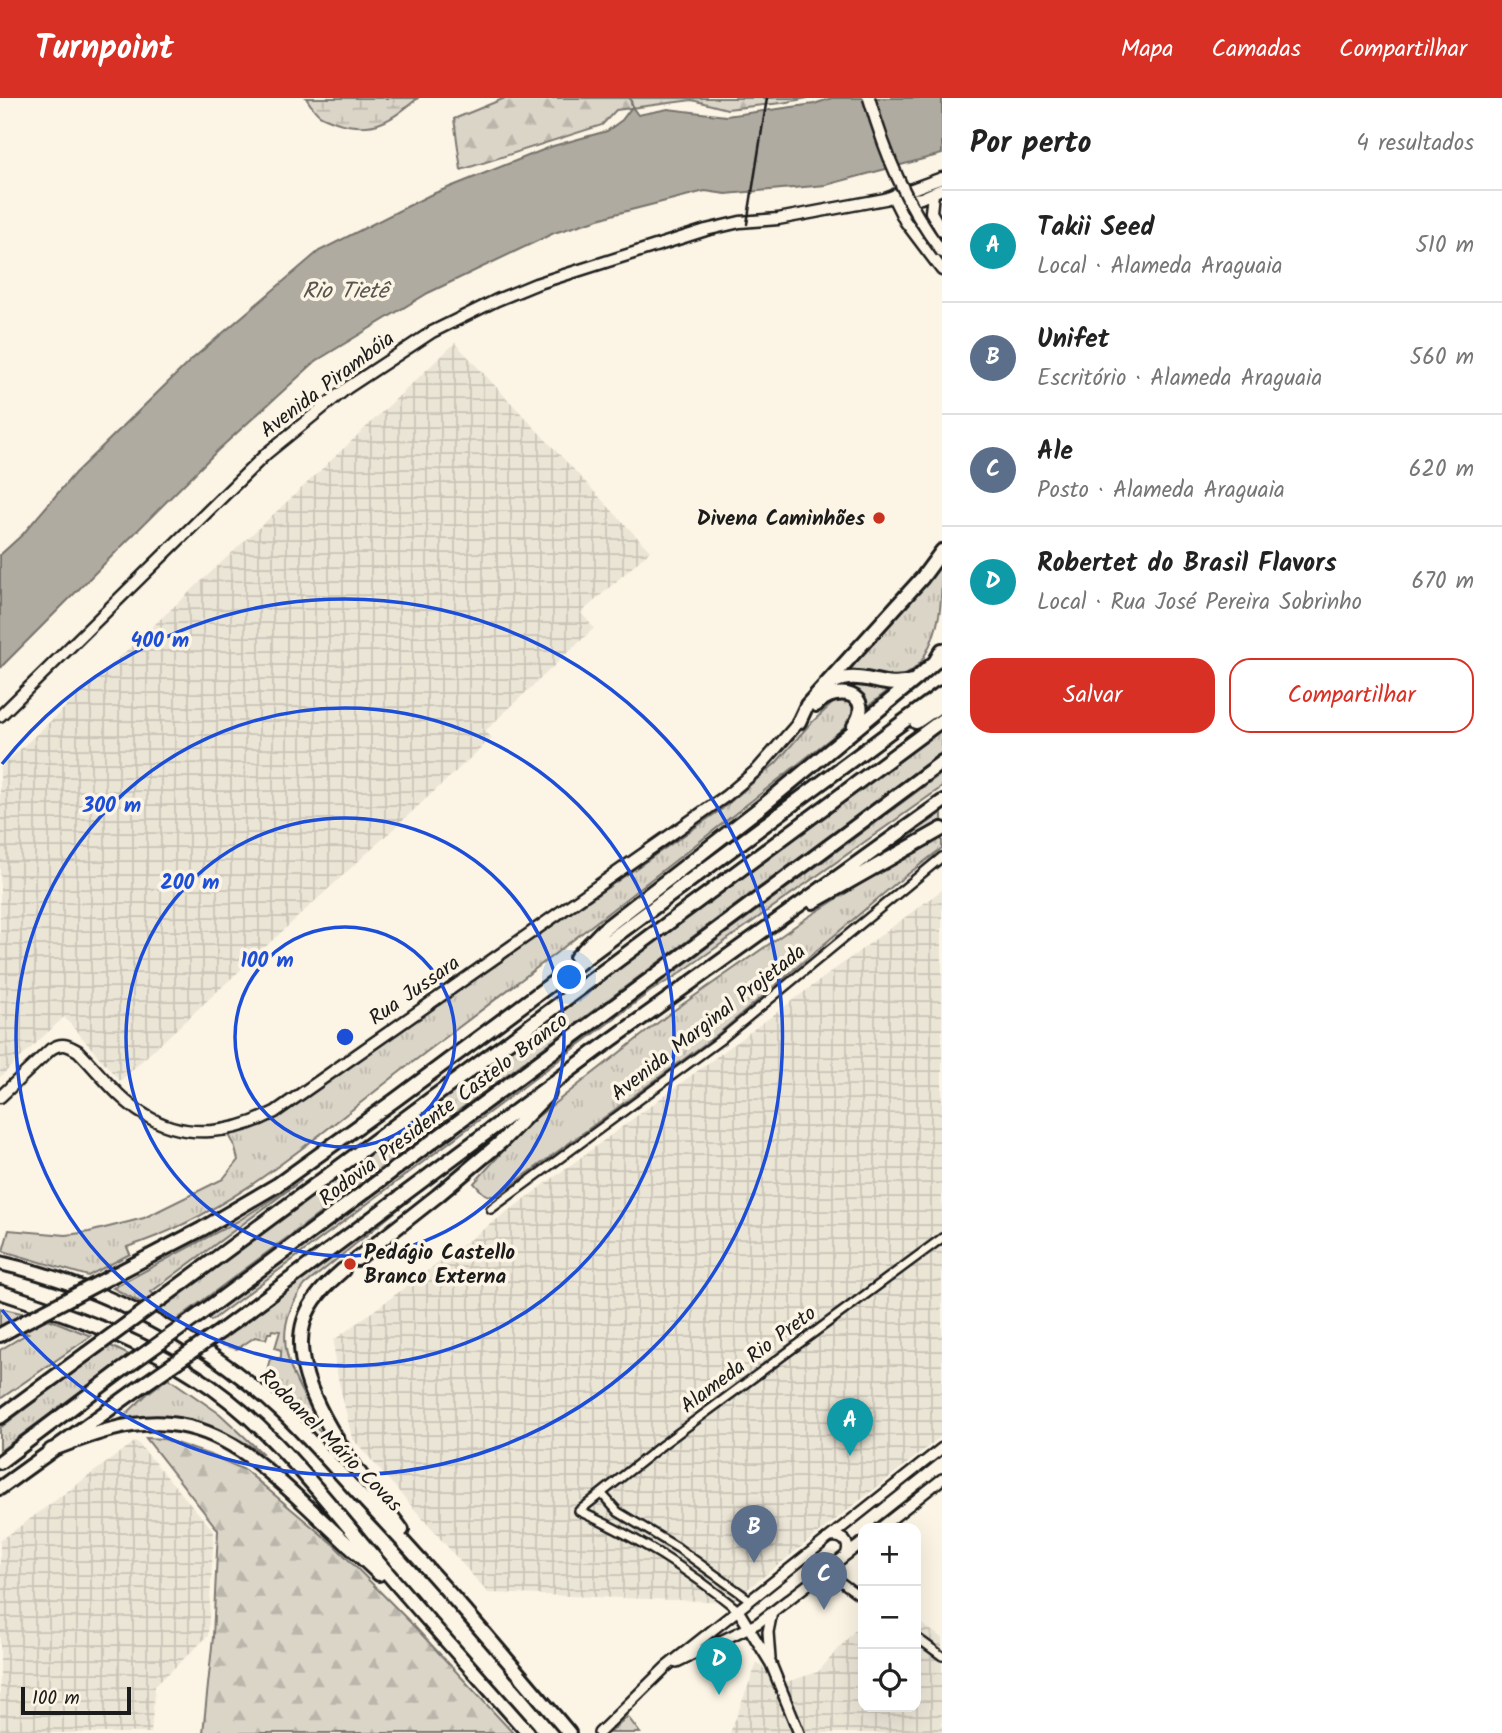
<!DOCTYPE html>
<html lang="pt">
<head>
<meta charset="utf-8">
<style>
  :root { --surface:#fff; --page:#f6f6f6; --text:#222; --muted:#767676; --line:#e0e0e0; --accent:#d93025 }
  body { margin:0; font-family:Kalam,sans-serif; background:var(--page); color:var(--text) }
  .controls { position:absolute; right:21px; bottom:21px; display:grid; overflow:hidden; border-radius:14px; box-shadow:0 7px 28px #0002 }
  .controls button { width:63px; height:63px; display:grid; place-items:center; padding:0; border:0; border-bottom:2px solid var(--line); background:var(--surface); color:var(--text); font:35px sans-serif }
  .scale { position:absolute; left:21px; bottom:18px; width:110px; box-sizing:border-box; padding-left:7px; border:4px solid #1c1c1c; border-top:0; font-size:19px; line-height:24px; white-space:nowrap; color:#1c1c1c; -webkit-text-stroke:5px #fcf5e5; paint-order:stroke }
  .you { position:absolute; left:570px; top:880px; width:24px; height:24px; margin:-18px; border:5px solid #fff; border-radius:50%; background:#1a73e8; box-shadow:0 0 0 10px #1a73e833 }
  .badge { display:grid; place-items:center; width:46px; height:46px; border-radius:50%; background:var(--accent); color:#fff; font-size:23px; font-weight:700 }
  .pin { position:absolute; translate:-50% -58px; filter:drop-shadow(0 2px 4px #0008) }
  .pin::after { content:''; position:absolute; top:37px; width:24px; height:21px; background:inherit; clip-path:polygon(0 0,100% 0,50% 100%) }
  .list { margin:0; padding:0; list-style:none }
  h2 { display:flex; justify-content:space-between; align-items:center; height:91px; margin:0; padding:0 28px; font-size:30px }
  h2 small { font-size:23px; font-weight:400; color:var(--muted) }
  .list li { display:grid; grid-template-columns:46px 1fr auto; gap:21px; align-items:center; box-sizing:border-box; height:112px; padding:0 28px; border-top:2px solid var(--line) }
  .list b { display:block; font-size:26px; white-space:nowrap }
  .list p { margin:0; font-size:23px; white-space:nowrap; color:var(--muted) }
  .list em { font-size:23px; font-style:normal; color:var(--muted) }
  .actions { display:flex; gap:14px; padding:21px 28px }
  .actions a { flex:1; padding:16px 0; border:2px solid var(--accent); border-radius:21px; text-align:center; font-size:24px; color:var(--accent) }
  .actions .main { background:var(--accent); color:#fff }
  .icon { flex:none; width:38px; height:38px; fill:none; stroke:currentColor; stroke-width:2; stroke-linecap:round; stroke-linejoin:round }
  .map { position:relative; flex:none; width:942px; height:1635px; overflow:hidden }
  header { display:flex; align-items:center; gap:42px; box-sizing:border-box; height:98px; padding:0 35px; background:var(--accent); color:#fff }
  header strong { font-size:33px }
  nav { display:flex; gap:38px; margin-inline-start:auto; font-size:24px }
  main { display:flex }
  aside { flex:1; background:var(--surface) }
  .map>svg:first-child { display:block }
  .industrial { fill:url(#industrial-grid) }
  .grass { fill:url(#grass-tufts); stroke:#7c7872; stroke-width:2 }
  .forest { fill:url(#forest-firs); stroke:#7c7872; stroke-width:2 }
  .wetland { fill:url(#wetland-marsh); stroke:#7c7872; stroke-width:2 }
  .water { fill:#b0aba1; stroke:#75726c; stroke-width:2 }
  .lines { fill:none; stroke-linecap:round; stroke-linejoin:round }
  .stream { stroke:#75726c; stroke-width:2.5 }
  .minor-casing { stroke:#1c1c1c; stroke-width:12 }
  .tertiary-casing { stroke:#1c1c1c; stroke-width:14 }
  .secondary-casing { stroke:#1c1c1c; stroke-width:15 }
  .motorway-casing { stroke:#1c1c1c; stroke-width:18 }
  .minor { stroke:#fcf5e5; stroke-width:7 }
  .tertiary { stroke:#fcf5e5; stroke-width:9 }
  .secondary { stroke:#fcf5e5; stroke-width:10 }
  .motorway { stroke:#fcf5e5; stroke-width:12 }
  .rail { stroke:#1c1c1c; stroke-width:2.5 }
  .secondary-bridge-casing { stroke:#1c1c1c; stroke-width:15; stroke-linecap:butt }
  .motorway-bridge-casing { stroke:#1c1c1c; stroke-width:18; stroke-linecap:butt }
  .secondary-bridge { stroke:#fcf5e5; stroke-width:10 }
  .motorway-bridge { stroke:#fcf5e5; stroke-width:12 }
  .ring { fill:none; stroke:#1d4ed8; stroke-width:3.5 }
  .poi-dot { fill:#c8321e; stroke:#fcf5e5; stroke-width:2.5 }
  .labels { text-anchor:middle; stroke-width:7; stroke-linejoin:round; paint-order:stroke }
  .street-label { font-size:21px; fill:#1c1c1c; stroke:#fcf5e5 }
  .poi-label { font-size:21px; font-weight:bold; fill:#1c1c1c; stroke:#fcf5e5; text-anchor:end }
  .water-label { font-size:23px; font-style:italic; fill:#575551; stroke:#fcf5e5 }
  .centre { fill:#1d4ed8; stroke:#fcf5e5; stroke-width:3.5 }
  .ring-label { font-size:21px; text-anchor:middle; font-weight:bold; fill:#1d4ed8; stroke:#fcf5e5; stroke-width:7; stroke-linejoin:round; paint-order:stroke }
</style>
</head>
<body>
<header>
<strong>Turnpoint</strong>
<nav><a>Mapa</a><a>Camadas</a><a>Compartilhar</a></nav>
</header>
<main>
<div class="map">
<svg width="942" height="1635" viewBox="0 0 942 1635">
  <defs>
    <pattern id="industrial-grid" width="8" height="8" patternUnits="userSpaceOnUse" patternTransform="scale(1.75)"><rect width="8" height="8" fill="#ebe5d6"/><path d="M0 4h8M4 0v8" fill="none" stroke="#c9c4b7"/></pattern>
    <pattern id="grass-tufts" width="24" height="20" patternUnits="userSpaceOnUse" patternTransform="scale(1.75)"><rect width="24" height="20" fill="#dbd5c8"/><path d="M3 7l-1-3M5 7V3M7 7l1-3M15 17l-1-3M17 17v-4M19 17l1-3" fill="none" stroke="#bbb6ab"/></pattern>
    <pattern id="forest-firs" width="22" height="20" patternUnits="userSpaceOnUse" patternTransform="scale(1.75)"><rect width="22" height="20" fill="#dbd5c8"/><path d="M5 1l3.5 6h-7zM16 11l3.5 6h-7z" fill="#bbb6ab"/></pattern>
    <pattern id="wetland-marsh" width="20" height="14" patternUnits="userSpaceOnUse" patternTransform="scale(1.75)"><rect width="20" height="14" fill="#dbd5c8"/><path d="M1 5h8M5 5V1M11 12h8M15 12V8" fill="none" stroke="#bbb6ab"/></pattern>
  </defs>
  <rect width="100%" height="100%" fill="#fcf5e5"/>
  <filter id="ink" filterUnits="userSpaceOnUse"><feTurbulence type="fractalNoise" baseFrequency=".0143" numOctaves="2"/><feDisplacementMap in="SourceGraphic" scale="14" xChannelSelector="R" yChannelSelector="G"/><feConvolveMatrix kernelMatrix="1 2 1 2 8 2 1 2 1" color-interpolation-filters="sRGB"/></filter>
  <g filter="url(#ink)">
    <path class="industrial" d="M455,245l195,208 -69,62 13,15 -109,103 7,7 -372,343 -56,-64 -64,60v-309l304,-282z
      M942,792v546l-211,166 -243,-9 -136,-155 -17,-73 -1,-25z
      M136,1343l78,90 -6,105 -53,50 -4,47h-151v-192z
      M916,1522l26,18v95h-212l27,-70 26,20 35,-11 45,-51v86h53z"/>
    <path class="grass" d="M942,462c0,41 0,68 -21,102 -7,8 -16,16 -27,17 -16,2 -31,-9 -47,-8z
      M851,582l39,9 -23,18c-4,-14 -13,-21 -27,-21z
      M850,601l6,10 -6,12 -10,10c-144,114 -289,227 -435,337 -86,66 -173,146 -278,179l3,7 -42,22 -85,-25 6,-21 57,5 23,-3 55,-14 79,-39 15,-19 -4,-16 -6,-11 24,-6 24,-11 446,-307 54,-46 33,-38 25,-23z
      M942,630v24l-767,569 -62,-33 125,-67 64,-41 -151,112 15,12z
      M942,675v14l-266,189 -25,15 -440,330 -3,-3z
      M942,715v7l-45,27 -1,-2z
      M942,735v15l-47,36 -178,151 -220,161c-11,2 -16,-5 -23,-13l54,-59 145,-113 135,-94z
      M449,1070l-144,117c-46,58 -2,106 27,159l-54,-56 -3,1c-9,-7 -9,-19 -5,-30l11,-1v-8l-6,-2 5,-17 -8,-1 -1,3h-3l-2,6 -11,-2 -18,12 -22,-6z
      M0,1210l51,12 40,16 -91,63v-49l28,-17 -28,-8z
      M109,1247l20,10 -129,96v-23z
      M168,1280l52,36 43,40c-44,-30 -91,-44 -143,-34l27,-26z
      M628,1619l12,16h-30l17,-16z"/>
    <path class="forest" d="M505,0h303l-26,5 -55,6 -35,-9 -76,10 -14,15 -141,45 -7,-51z
      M146,1340l18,1 49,17 32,14 89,75 79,80 100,108h-310l10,-96 5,-107z"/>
    <path class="wetland" d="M306,0h112c-27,22 -43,35 -79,25 -21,-7 -21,-7 -33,-25z"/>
    <path class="water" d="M832,0h110v56l-116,31 -100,9 -21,-3 -90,23 -61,19 -126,60 -112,68 -98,89 -218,218v-113l23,-21 52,-61 115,-112 129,-110 111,-56 123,-49 54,-15 15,-11 10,-13 6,8 30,-6 58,7 88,-12z"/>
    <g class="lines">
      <path class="stream" d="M630,0l3,10"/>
      <defs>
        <path id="minor" d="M491,1111l228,-168 223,-184
          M602,1396l16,18 60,36 72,52
          M826,1473l37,27
          M738,1512c-52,-42 -98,-71 -159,-99l83,-66 280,-207
          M916,1539l26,19"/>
        <path id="tertiary" d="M880,1430l62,-49
          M831,1439c12,-2 20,6 15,18
          M738,1512l33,54 28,69
          M770,1561l-2,-27 4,-20
          M677,1564l81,-39 105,-81
          M599,1635l67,-66 276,-219"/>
        <path id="secondary" d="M896,96l-1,7 10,20 37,49
          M933,96l-2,18 11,19
          M902,103l19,-3 21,-9
          M0,618l267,-263 80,-65 85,-56 65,-32 39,-16 170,-54 34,-8 38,-3 107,-20 57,-21
          M0,999l51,-48c11,-7 17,-4 27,2 21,21 41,49 67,64 41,26 90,18 130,-3l451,-316 32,-27 41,-47"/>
        <path id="motorway" d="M828,587c33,-19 53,7 84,-4
          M816,607c21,-22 60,-11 38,21
          M799,624l8,-17 115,-127 20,-27
          M916,624l26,-18
          M813,804l129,-73
          M576,860l27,-28 162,-126 150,-124 20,-18 7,-12
          M357,1161l80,-63 64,-54 48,-49
          M0,1165c105,24 205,76 283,150 30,29 58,62 87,93 69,73 134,150 199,227
          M343,1172c-16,14 -33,30 -39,51 -20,65 62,160 98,209
          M110,1179l92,-48 75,-44 118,-85 547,-407
          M0,1194c67,22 135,45 195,84 74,47 126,119 182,185 49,58 101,115 151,172
          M164,1199l778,-577
          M199,1217l743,-553
          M221,1233l375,-280 346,-249
          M0,1237l11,-6
          M0,1319l86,-63
          M51,1352c38,-15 78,-30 119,-26 57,5 99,47 139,84 23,22 47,44 70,66
          M0,1364l122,-92
          M0,1390l143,-103"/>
      </defs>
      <use href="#minor" class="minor-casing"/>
      <use href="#tertiary" class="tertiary-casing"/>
      <use href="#secondary" class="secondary-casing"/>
      <use href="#motorway" class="motorway-casing"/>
      <use href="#minor" class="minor"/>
      <use href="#tertiary" class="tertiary"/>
      <use href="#secondary" class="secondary"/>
      <use href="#motorway" class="motorway"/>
      <path class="rail" d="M747,126l20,-126"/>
      <defs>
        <path id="secondary-bridge" d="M869,0c17,58 36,105 73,154"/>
        <path id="motorway-bridge" d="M11,1231l99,-52
          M86,1256l78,-57
          M122,1272l77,-55
          M143,1287l78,-54"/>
      </defs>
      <use href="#secondary-bridge" class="secondary-bridge-casing"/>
      <use href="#motorway-bridge" class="motorway-bridge-casing"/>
      <use href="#secondary-bridge" class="secondary-bridge"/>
      <use href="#motorway-bridge" class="motorway-bridge"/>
    </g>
  </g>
  <g class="ring">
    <circle cx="345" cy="939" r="110"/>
    <circle cx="345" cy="939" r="219"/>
    <circle cx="345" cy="939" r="329"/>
    <path d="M2 666A438 438 0 1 1 2 1212"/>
  </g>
  <g class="poi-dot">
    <circle cx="879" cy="420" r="7"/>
    <circle cx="350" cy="1166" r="7"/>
  </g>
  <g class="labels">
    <g class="street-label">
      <text transform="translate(327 286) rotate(-37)" y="7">Avenida Pirambóia</text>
      <text transform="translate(414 892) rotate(-35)" y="7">Rua Jussara</text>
      <text transform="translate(708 924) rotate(-38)" y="7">Avenida Marginal Projetada</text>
      <text transform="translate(443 1011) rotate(-37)" y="7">Rodovia Presidente Castelo Branco</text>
      <text transform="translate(748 1261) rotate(-37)" y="7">Alameda Rio Preto</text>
      <text transform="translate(331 1342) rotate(45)" y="7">Rodoanel Mário Covas</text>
    </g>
    <g class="poi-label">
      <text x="865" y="427">Divena Caminhões</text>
      <text x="364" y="1161" text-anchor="start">Pedágio Castello<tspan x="364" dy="24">Branco Externa</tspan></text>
    </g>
    <g class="water-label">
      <text x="345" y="200">Rio Tietê</text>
    </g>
  </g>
  <circle cx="345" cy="939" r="10" class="centre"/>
  <g class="ring-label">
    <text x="160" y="549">400 m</text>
    <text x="112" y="714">300 m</text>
    <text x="190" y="791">200 m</text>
    <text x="267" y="869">100 m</text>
  </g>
</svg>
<div class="controls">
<button>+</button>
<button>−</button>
<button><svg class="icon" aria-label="locate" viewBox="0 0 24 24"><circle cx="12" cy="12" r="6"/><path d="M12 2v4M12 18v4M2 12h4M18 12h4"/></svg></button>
</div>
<div class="scale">100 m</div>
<div class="you"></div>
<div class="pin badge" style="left:850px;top:1358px;background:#0f9aa8">A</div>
<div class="pin badge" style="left:754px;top:1465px;background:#5c6f8a">B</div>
<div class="pin badge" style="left:824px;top:1512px;background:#5c6f8a">C</div>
<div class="pin badge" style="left:719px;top:1597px;background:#0f9aa8">D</div>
</div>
<aside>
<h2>Por perto<small>4 resultados</small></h2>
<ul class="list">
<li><span class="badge" style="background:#0f9aa8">A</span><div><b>Takii Seed</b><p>Local · Alameda Araguaia</p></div><em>510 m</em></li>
<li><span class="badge" style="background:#5c6f8a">B</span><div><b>Unifet</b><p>Escritório · Alameda Araguaia</p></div><em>560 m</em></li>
<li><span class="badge" style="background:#5c6f8a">C</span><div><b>Ale</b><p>Posto · Alameda Araguaia</p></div><em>620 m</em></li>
<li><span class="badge" style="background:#0f9aa8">D</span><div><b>Robertet do Brasil Flavors</b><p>Local · Rua José Pereira Sobrinho</p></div><em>670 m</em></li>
</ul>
<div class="actions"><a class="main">Salvar</a><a>Compartilhar</a></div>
</aside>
</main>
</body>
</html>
